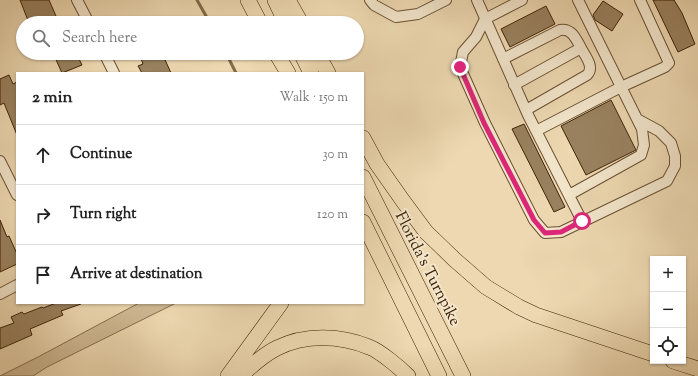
<!DOCTYPE html>
<html lang="en">
<head>
<meta charset="utf-8">
<style>
  :root { --surface:#fff; --page:#f2f2f2; --text:#222; --muted:#767676; --line:#e0e0e0 }
  body { margin:0; font-family:"Sorts Mill Goudy",serif; background:var(--page); color:var(--text) }
  .controls { position:absolute; right:12px; bottom:12px; display:grid; overflow:hidden; border-radius:0px; box-shadow:0 1px 3px #0004 }
  .controls button { width:36px; height:36px; display:grid; place-items:center; padding:0; border:0; border-bottom:1px solid var(--line); background:var(--surface); color:var(--text); font:20px sans-serif }
  .stop { position:absolute; width:12px; height:12px; margin:-9px; border:3px solid #db2777; border-radius:50%; background:#fff }
  .stop.end { background:#db2777; border-color:#fff; box-shadow:0 1px 4px #0008 }
  .list { margin:0; padding:0; list-style:none }
  h2 { display:flex; justify-content:space-between; align-items:center; height:52px; margin:0; padding:0 16px; font-size:17px }
  h2 small { font-size:13px; font-weight:400; color:var(--muted) }
  .list li { display:grid; grid-template-columns:26px 1fr auto; gap:12px; align-items:center; box-sizing:border-box; height:60px; padding:0 16px; border-top:1px solid var(--line) }
  .list b { display:block; font-size:15px; white-space:nowrap }
  .list em { font-size:13px; font-style:normal; color:var(--muted) }
  .icon { flex:none; width:22px; height:22px; fill:none; stroke:currentColor; stroke-width:2; stroke-linecap:round; stroke-linejoin:round }
  .map { position:relative; flex:none; width:698px; height:376px; overflow:hidden }
  .search { position:absolute; background:var(--surface); box-shadow:0 1px 3px #0004; left:16px; top:16px; width:348px; height:44px; display:flex; align-items:center; gap:10px; box-sizing:border-box; padding:0 14px; border-radius:22px; color:var(--muted); font-size:15px }
  .panel { position:absolute; background:var(--surface); box-shadow:0 1px 3px #0004; left:16px; top:72px; width:348px; height:232px; border-radius:0px }
  .map>svg:first-child { display:block }
  .green { fill:#cfb994; stroke:#866e4e }
  .lines { fill:none; stroke-linecap:round; stroke-linejoin:round }
  .stream { stroke:#846a4a; stroke-width:3 }
  .building { fill:#99815f; stroke:#3e2307 }
  .minor-casing { stroke:#6a5032; stroke-width:12 }
  .highway-casing { stroke:#3e2307; stroke-width:16 }
  .minor { stroke:#f3e6cc; stroke-width:10 }
  .highway { stroke:#edd8b1; stroke-width:15 }
  .route { stroke:#db2777; stroke-width:5 }
  .labels { text-anchor:middle; stroke-width:4; stroke-linejoin:round; paint-order:stroke }
  .street-label { font-size:16px; fill:#3e2307; stroke:#f3e6cc }
</style>
</head>
<body>
<div class="map">
<svg width="698" height="376" viewBox="0 0 698 376">
  <rect width="100%" height="100%" fill="#edd8b1"/>
  <filter id="stains"><feTurbulence type="fractalNoise" baseFrequency=".005" numOctaves="4"/><feColorMatrix values="0 0 0 0 .2 0 0 0 0 .09 0 0 0 0 .02 0 0 0 .5 -.17"/></filter>
  <radialGradient id="worn" r=".72"><stop offset=".6" stop-color="#630" stop-opacity="0"/><stop offset="1" stop-color="#630" stop-opacity=".3"/></radialGradient>
  <path class="green" d="M139,303h37l-129,64 -14,9h-33l38,-19z"/>
  <g class="lines">
    <path class="stream" d="M197,0l13,23
      M226,53l10,20"/>
  </g>
  <path class="building" d="M20,0h29l10,23h-30z
    M653,0h21l8,13 13,31 -17,8z
    M603,1l20,13 -11,17 -17,-11 -2,-5z
    M546,6l9,18 -45,23 -9,-18z
    M53,53h23l6,12 -20,8z
    M139,53h23l9,20h-29l-4,-7 5,-2z
    M9,75l4,9 4,-2v53l-13,-32 -4,2v-26z
    M611,100l25,50 -50,25 -25,-49z
    M524,124l41,83 -11,5 -42,-83z
    M0,220l7,17 2,-1 8,18v10l-17,8z
    M56,303h25v1l-20,7 2,4 -33,14 2,6 -32,14v-21l14,-5 -3,-6 11,-5 2,2 18,-7 1,1z"/>
  <g class="lines">
    <defs>
      <path id="minor" d="M77,0l12,23
        M370,0l4,5 22,12 22,-3 28,-14
        M477,0l51,115 54,106
        M522,0l-37,19 -9,18 -13,15 -3,15 25,56 49,97 11,13 16,-1 106,-51 8,-15v-10l-4,-13 -12,-12 -22,-12
        M104,53l10,20
        M503,59l57,-29c12,-2 16,9 21,18
        M514,85l67,-37c4,8 14,19 6,27l-61,35
        M536,131l85,-44 44,-20 4,-4 -29,-63
        M0,161l17,34
        M569,195l72,-40 3,-10 -2,-16 -64,-129
        M0,294l17,-9"/>
      <path id="highway" d="M248,0l12,23
        M275,0l11,23
        M288,0l13,23
        M276,53l12,20
        M301,53l10,20
        M317,53l11,20
        M363,138l14,26 26,37 23,31 29,28 31,27 33,20 17,8 117,39
        M363,177l100,199
        M363,222l76,154
        M673,361l25,8
        M228,376l53,-73
        M241,376c11,-11 22,-21 36,-28 28,-14 63,-13 92,-1 11,4 31,21 39,29"/>
    </defs>
    <use href="#minor" class="minor-casing"/>
    <use href="#highway" class="highway-casing"/>
    <use href="#minor" class="minor"/>
    <use href="#highway" class="highway"/>
  </g>
  <g class="lines">
    <path class="route" d="M460,67l24,56 50,97 11,13 16,-1 21,-11"/>
  </g>
  <g class="labels">
    <g class="street-label">
      <text transform="translate(429 268) rotate(63)" y="6">Florida's Turnpike</text>
    </g>
  </g>
  <rect width="100%" height="100%" filter="url(#stains)"/>
  <rect width="100%" height="100%" fill="url(#worn)"/>
</svg>
<div class="controls">
<button>+</button>
<button>−</button>
<button><svg class="icon" aria-label="locate" viewBox="0 0 24 24"><circle cx="12" cy="12" r="6"/><path d="M12 2v4M12 18v4M2 12h4M18 12h4"/></svg></button>
</div>
<div class="stop" style="left:582px;top:221px"></div>
<div class="stop end" style="left:460px;top:67px"></div>
<div class="search"><svg class="icon" aria-label="search" viewBox="0 0 24 24"><circle cx="10" cy="10" r="6"/><path d="M15 15l6 6"/></svg>Search here</div>
<section class="panel">
<h2>2 min<small>Walk · 150 m</small></h2>
<ul class="list">
<li><svg class="icon" aria-label="ahead" viewBox="0 0 24 24"><path d="M12 20V5M6 11l6-6 6 6"/></svg><div><b>Continue</b></div><em>30 m</em></li>
<li><svg class="icon" aria-label="right" viewBox="0 0 24 24"><path d="M7 20v-9h11M14 6l5 5-5 5"/></svg><div><b>Turn right</b></div><em>120 m</em></li>
<li><svg class="icon" aria-label="arrive" viewBox="0 0 24 24"><path d="M6 21V4h12l-3 4 3 4H6"/></svg><div><b>Arrive at destination</b></div></li>
</ul>
</section>
</div>
</body>
</html>
